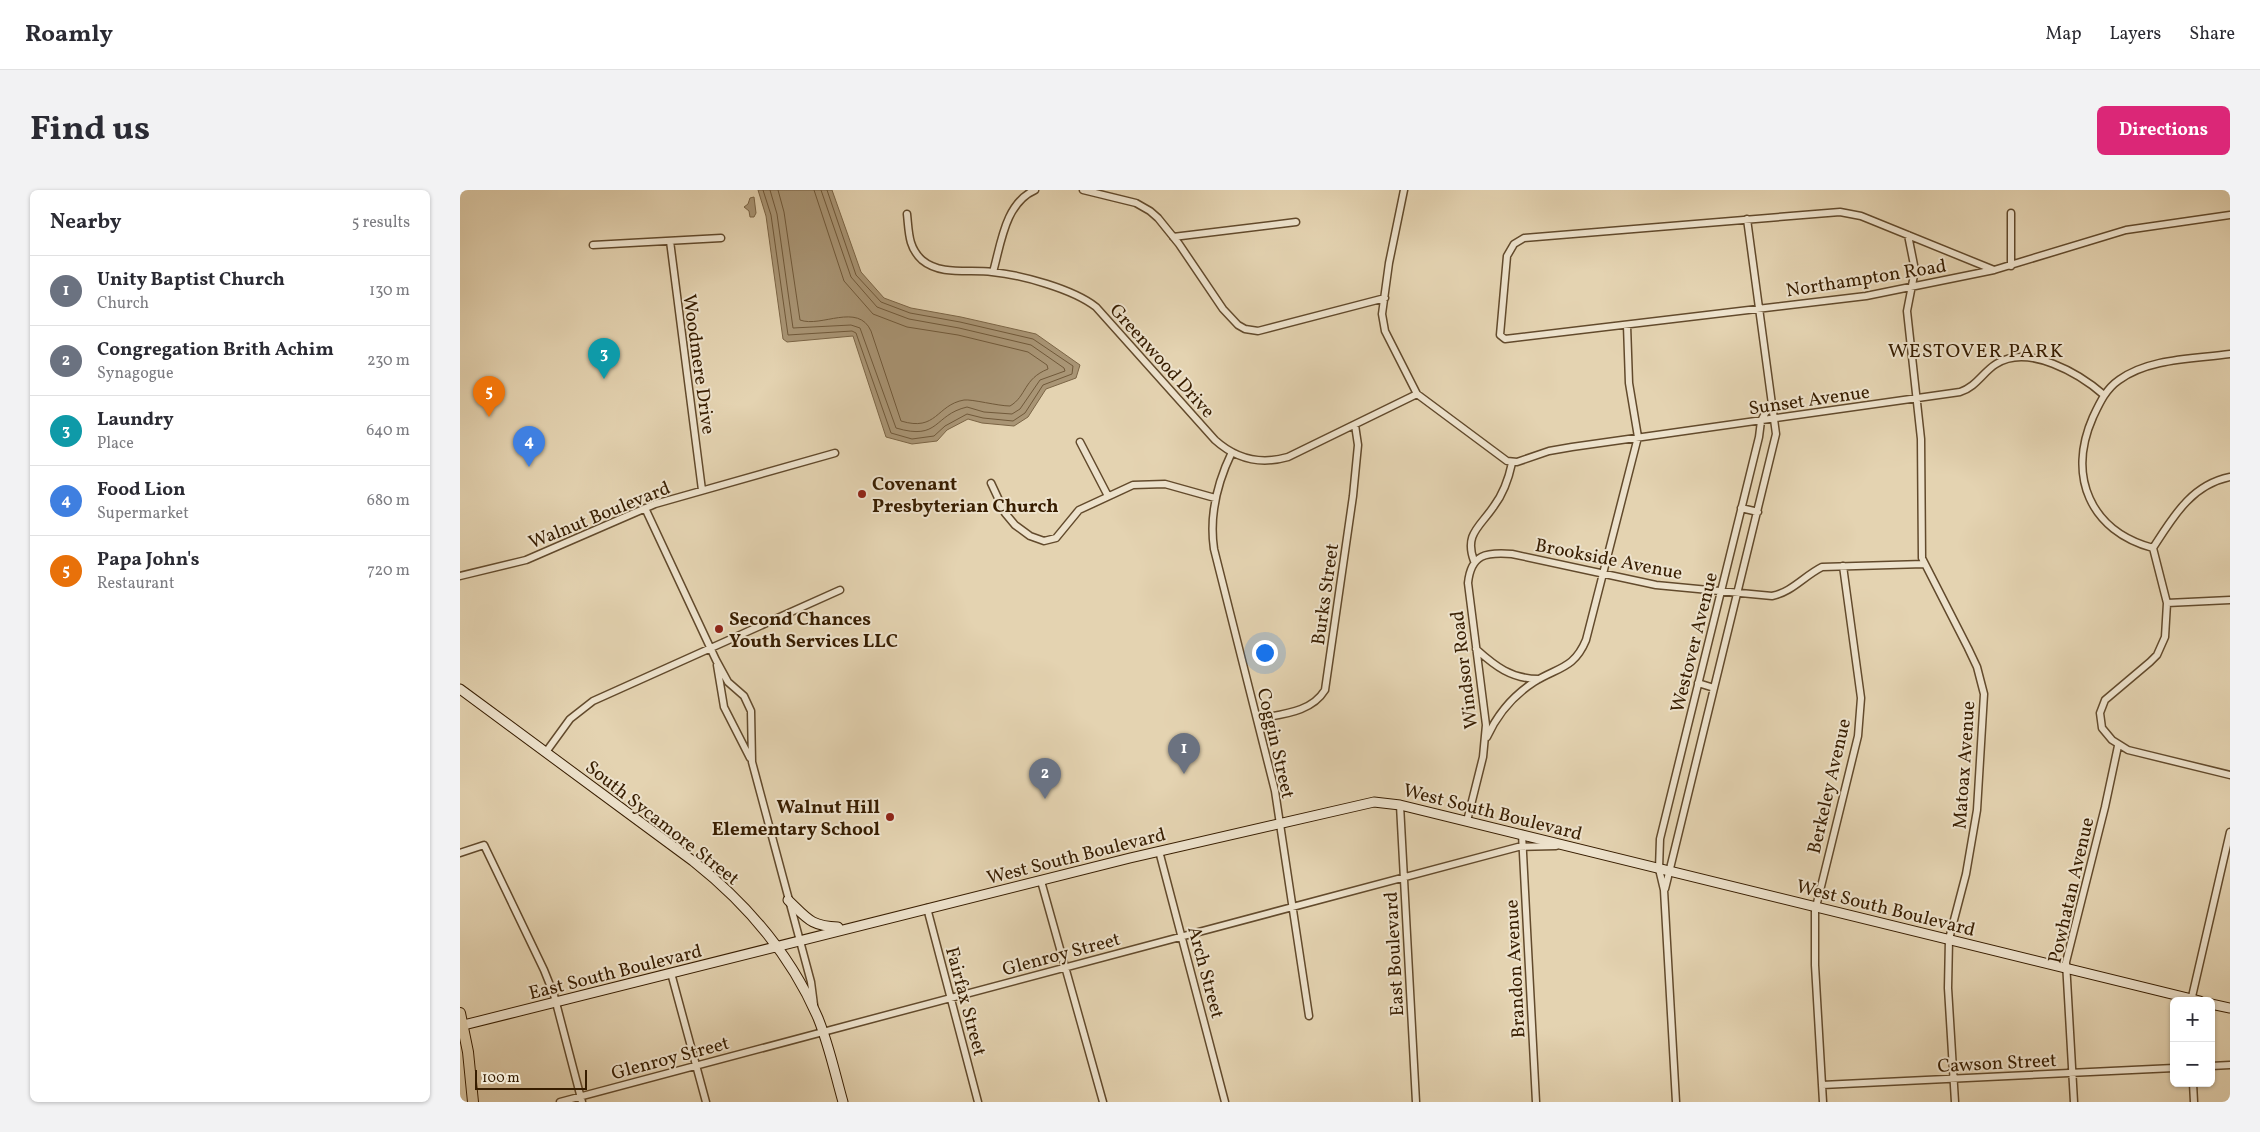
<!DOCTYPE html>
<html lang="en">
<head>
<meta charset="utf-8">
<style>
  :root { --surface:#fff; --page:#f2f2f3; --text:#2b2b33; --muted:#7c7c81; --line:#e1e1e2; --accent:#db2777 }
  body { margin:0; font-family:Vollkorn,serif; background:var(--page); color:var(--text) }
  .controls { position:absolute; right:15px; bottom:15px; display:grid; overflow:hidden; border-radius:8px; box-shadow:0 1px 4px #0004 }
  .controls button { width:45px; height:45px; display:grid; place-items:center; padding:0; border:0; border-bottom:1px solid var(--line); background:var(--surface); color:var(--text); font:25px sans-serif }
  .scale { position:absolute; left:15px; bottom:12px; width:112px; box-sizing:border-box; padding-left:5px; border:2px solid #371d00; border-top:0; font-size:14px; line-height:18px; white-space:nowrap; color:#371d00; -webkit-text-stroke:4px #ede2cc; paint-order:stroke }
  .you { position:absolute; left:804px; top:462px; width:18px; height:18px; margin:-12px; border:4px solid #fff; border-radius:50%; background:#1a73e8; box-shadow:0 0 0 8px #1a73e833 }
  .badge { display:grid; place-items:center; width:32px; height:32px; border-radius:50%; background:var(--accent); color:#fff; font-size:16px; font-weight:700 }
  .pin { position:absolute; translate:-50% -41px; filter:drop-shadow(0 1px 2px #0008) }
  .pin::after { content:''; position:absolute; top:26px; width:18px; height:15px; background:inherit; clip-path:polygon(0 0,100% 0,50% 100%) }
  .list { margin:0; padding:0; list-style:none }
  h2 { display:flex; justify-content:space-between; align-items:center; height:65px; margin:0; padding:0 20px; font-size:21px }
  h2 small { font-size:16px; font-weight:400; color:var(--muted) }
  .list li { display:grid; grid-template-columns:32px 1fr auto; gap:15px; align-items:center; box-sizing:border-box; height:70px; padding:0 20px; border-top:1px solid var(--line) }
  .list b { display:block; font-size:19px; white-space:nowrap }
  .list p { margin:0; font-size:16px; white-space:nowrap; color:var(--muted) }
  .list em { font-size:16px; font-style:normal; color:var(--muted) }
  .map { position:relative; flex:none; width:1770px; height:912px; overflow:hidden; border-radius:8px }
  header { display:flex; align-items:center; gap:30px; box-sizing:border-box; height:70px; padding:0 25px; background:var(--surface); border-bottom:1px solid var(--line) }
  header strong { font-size:24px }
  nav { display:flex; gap:28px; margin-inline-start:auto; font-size:18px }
  .intro { display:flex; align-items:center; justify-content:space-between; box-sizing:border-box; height:120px; padding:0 30px }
  h1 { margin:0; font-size:35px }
  .button { padding:12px 22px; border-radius:8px; background:var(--accent); color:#fff; font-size:18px; font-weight:700 }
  main { display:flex; gap:30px; padding:0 30px }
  aside { flex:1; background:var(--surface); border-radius:8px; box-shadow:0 1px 4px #0004 }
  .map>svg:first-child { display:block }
  .water { fill:#a99575; stroke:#7b6546 }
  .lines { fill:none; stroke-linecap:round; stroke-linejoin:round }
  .shore { stroke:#70593a; stroke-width:1 }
  .street-casing { stroke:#624a2c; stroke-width:9 }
  .secondary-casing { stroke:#371d00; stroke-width:11 }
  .primary-casing { stroke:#371d00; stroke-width:12 }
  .street { stroke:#ede2cc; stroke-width:6 }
  .secondary { stroke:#ede2cc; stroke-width:9 }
  .primary { stroke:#e4d3b1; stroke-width:10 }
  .poi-dot { fill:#8f2418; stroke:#ede2cc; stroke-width:2 }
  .labels { text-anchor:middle; stroke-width:4; stroke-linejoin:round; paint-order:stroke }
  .street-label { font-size:19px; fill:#371d00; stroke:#ede2cc }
  .poi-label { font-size:19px; font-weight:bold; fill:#371d00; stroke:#ede2cc; text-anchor:start }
  .neighbourhood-label { font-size:20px; letter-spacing:1px; fill:#371d00; stroke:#ede2cc }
</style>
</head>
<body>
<header>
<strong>Roamly</strong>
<nav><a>Map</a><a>Layers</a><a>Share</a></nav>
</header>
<div class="intro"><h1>Find us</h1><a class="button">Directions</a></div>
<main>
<aside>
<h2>Nearby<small>5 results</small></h2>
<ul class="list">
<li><span class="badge" style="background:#6b7280">1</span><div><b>Unity Baptist Church</b><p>Church</p></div><em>130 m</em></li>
<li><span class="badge" style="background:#6b7280">2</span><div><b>Congregation Brith Achim</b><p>Synagogue</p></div><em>230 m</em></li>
<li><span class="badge" style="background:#0f9aa8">3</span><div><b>Laundry</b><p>Place</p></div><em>640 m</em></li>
<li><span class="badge" style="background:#3f7fe0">4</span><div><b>Food Lion</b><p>Supermarket</p></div><em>680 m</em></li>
<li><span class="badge" style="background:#e8710a">5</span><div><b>Papa John's</b><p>Restaurant</p></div><em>720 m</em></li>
</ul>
</aside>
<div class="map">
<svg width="1770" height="912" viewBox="0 0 1770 912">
  <rect width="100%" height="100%" fill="#e4d3b1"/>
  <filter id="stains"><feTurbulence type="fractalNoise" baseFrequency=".004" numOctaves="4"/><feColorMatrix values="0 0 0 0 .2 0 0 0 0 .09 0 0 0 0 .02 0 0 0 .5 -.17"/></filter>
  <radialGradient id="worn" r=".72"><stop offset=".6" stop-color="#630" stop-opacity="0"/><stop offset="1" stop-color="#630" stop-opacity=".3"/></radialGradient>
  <path class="water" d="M298,0h74l29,82 23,26 27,10 50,9 75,17 44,31 -4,13 -30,11 -18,28 -14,9 -32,-3 -14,-4 -21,11 -10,11 -25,3 -26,-7 -33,-101 -66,6 -4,-3 -17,-123z
    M294,7l2,16 -2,4h-4l-1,-6 -5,-4 4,-3 2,-6z"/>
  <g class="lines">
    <path class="shore" d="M303,0l8,25 17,120 64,-4 4,2 35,100 21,6 22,-3 11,-10 22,-12 16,4 30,3 12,-8 18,-28 29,-11 1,-8 -40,-27 -73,-17 -50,-9 -29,-11 -25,-27 -29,-85
      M310,0l7,24 16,114 58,-3 9,3 36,100c44,13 37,-13 71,-21l17,5 28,2 8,-5 20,-29 25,-9 -1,-3 -33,-23 -72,-17 -50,-9 -32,-12 -26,-30 -30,-87
      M318,0l6,22 16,108c21,8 58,-18 71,11l30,90c36,11 35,-16 63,-21 8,-1 34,6 46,6 17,-10 13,-27 38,-37l-1,-4 -19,-13 -70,-17 -51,-8 -34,-13 -29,-33 -30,-91"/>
    <defs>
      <path id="street" d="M623,0l53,13 14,8 8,7 21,26 44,65 15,16 7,4 13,2 127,-33
        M944,0l-15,73 -7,51 3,17 32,63 90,67 10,1 32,-11 23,-4 388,-55c16,-5 23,-20 36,-28 32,-21 84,10 108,31
        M1551,23v53
        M447,24c2,18 1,33 15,46 19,16 48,9 70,12 30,3 81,17 104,35l119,133c21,19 45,25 73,17l129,-63
        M1448,45l7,35 -8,41 14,128 1,119 46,90 9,19 7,27 -7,116 -11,64 -17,65 -1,49 7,114
        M713,47l123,-15
        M210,51l32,249
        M133,55l128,-7
        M1534,80l-133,-54 -21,-4 -316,26 -10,6 -7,12 -7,79 5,4 361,-43 128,-26 132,-40 104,-15
        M533,82c8,-28 12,-69 42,-82
        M1770,164c-36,5 -81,4 -111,26 -13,9 -19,22 -26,37 -26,59 -3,114 60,131l14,55 -2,34 -8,18 -7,7 -45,38 -5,13 2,15 10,12 16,10 102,25
        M620,252l28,54
        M772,262c-15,31 -23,63 -18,97l61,242 34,225
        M531,293l14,30 10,12 15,11 14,5 12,-3 23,-28 54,-25 32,-1 50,14
        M185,318l71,152 12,22 16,14 7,15 1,51 59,220 3,23
        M1281,318l17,4
        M1693,358c20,-31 38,-63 77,-71
        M1014,371c-10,-27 6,-34 20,-55 9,-12 15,-29 18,-43
        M0,386l66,-16 129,-56 180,-51
        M1707,413l63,-3
        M1016,459c19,17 35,30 63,30
        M257,475l7,42 26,51
        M1238,493l16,5
        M797,529c24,-5 54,-6 68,-29l28,-194 5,-51 -3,-20
        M1027,547c10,-22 27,-42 47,-55 24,-15 40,-13 52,-42l52,-203 -9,-54 -2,-58
        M86,562l24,-33 23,-18 247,-111
        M940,615l16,297
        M1007,631l16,-64 3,-32 -18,-142c3,-29 18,-31 44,-29l144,31 116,11c20,-4 32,-20 50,-29l102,-3
        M1062,644l14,268
        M699,661l66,251
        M0,663l24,-8 60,125 10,25 28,107
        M581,691l62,221
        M1205,699l111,-455 -29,-215
        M467,718l51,194
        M211,783l35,129
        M1731,811l39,-169
        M1751,876l19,-1
        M1733,893l1,19
        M1362,895l352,-17
        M100,912l958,-255 38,-1
        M1216,912l-12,-212 -5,-21 1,-30 99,-402 2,-16 9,-17
        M1363,912l-8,-137v-54l43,-175 3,-38 -18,-132
        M1614,912l-8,-140 39,-155 13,-61"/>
      <path id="secondary" d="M0,499l233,172c53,42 98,94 125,157 11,27 17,56 25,84
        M328,710c19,18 22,26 50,27
        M1751,814l19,4
        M0,836l670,-168 244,-56 26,3 800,196"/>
      <path id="primary" d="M0,823l8,39 5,50"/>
    </defs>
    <use href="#street" class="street-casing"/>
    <use href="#secondary" class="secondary-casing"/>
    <use href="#primary" class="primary-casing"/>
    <use href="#street" class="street"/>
    <use href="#secondary" class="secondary"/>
    <use href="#primary" class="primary"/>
  </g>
  <g class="poi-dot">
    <circle cx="402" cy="304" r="5"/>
    <circle cx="259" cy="439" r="5"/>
    <circle cx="430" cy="627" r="5"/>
  </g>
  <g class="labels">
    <g class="street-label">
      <text transform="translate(1406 87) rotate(-9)" y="7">Northampton Road</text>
      <text transform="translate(703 170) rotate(48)" y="7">Greenwood Drive</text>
      <text transform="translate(240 174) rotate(82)" y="7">Woodmere Drive</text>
      <text transform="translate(1349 209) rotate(-8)" y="7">Sunset Avenue</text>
      <text transform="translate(139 324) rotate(-22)" y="7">Walnut Boulevard</text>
      <text transform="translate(1149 368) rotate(11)" y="7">Brookside Avenue</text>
      <text transform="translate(864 404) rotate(-82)" y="7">Burks Street</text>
      <text transform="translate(1233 452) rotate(-76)" y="7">Westover Avenue</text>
      <text transform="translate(1003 480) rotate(-97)" y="7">Windsor Road</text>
      <text transform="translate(817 553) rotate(77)" y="7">Coggin Street</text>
      <text transform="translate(1503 575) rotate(-86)" y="7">Matoax Avenue</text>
      <text transform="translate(1368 596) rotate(-77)" y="7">Berkeley Avenue</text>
      <text transform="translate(1033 621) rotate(14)" y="7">West South Boulevard</text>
      <text transform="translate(203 632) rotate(38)" y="7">South Sycamore Street</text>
      <text transform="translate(616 665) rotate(-14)" y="7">West South Boulevard</text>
      <text transform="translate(1610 700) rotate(-77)" y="7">Powhatan Avenue</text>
      <text transform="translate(1426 717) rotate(14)" y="7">West South Boulevard</text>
      <text transform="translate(601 763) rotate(-15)" y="7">Glenroy Street</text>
      <text transform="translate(933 764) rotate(-93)" y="7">East Boulevard</text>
      <text transform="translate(1054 779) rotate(-93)" y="7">Brandon Avenue</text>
      <text transform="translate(155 781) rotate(-14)" y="7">East South Boulevard</text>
      <text transform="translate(747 782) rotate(75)" y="7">Arch Street</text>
      <text transform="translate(507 811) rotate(75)" y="7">Fairfax Street</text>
      <text transform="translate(210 867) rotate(-15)" y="7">Glenroy Street</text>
      <text transform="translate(1537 872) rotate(-3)" y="7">Cawson Street</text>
    </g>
    <g class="poi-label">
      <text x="412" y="300">Covenant<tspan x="412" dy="22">Presbyterian Church</tspan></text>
      <text x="269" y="435">Second Chances<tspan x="269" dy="22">Youth Services LLC</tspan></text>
      <text x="420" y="623" text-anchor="end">Walnut Hill<tspan x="420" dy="22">Elementary School</tspan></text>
    </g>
    <g class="neighbourhood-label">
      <text x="1516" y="167">WESTOVER PARK</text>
    </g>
  </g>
  <rect width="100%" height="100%" filter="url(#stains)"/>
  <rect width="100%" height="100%" fill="url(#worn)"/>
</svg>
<div class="controls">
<button>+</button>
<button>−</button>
</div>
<div class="scale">100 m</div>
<div class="you"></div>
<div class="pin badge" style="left:724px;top:584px;background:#6b7280">1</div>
<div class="pin badge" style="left:585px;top:609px;background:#6b7280">2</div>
<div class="pin badge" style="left:144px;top:189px;background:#0f9aa8">3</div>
<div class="pin badge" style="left:69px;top:277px;background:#3f7fe0">4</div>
<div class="pin badge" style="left:29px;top:227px;background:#e8710a">5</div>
</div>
</main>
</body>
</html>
